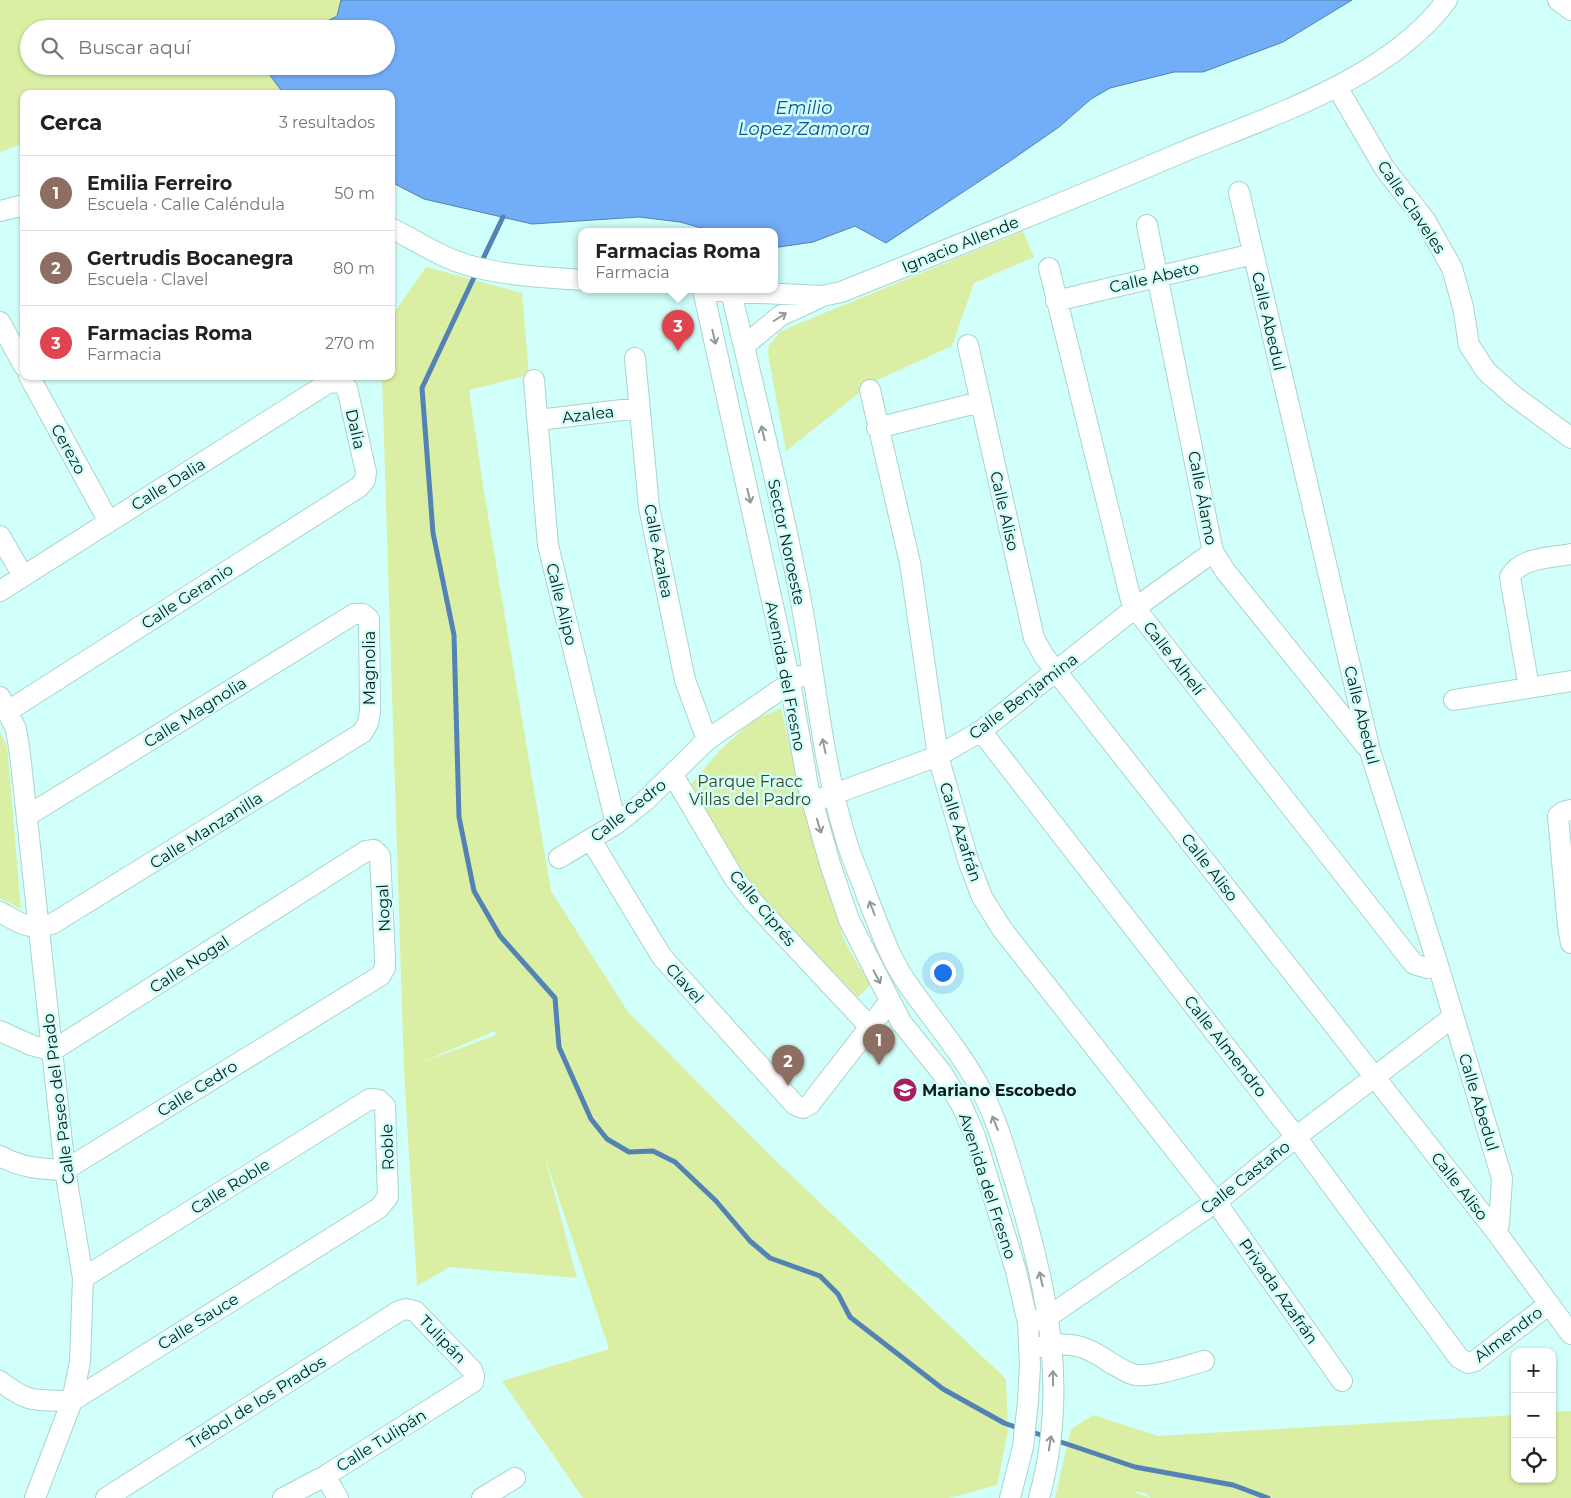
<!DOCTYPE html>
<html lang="es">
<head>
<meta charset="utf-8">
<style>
  :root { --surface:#fff; --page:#f2f2f2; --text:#202124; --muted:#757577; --line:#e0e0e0; --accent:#a71e65 }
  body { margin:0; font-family:Montserrat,sans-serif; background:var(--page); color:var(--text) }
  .controls { position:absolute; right:15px; bottom:15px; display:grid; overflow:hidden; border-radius:10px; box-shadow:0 1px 4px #0004 }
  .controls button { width:45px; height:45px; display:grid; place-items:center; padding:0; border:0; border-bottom:1px solid var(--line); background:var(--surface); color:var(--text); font:25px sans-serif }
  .you { position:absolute; left:942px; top:972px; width:18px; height:18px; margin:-12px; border:4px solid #fff; border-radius:50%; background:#1a73e8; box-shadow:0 0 0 8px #1a73e833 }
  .badge { display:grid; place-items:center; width:32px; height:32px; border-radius:50%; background:var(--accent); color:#fff; font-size:16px; font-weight:700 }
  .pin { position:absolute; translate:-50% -41px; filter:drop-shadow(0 1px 2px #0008) }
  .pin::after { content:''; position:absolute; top:26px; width:18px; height:15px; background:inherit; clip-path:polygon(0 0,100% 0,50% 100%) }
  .popup { position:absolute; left:578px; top:228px; width:200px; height:65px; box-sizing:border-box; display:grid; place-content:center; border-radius:10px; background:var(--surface); filter:drop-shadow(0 1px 4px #0005); font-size:16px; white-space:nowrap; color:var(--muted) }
  .popup b { font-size:19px; color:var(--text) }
  .popup::after { content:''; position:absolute; left:50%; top:100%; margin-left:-10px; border:10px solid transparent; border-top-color:var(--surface) }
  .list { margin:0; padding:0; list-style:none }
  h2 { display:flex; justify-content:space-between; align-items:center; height:65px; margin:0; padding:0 20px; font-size:21px }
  h2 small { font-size:16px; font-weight:400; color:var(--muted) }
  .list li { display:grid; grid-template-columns:32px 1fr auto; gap:15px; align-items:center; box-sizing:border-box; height:75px; padding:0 20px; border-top:1px solid var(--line) }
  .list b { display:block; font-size:19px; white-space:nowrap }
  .list p { margin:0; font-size:16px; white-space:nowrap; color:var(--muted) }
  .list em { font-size:16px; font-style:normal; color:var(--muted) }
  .icon { flex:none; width:28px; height:28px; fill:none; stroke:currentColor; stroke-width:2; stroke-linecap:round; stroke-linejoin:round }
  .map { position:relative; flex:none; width:1571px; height:1498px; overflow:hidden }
  .search { position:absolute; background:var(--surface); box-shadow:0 1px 4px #0004; left:20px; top:20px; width:375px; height:55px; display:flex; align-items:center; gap:12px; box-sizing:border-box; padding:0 18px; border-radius:28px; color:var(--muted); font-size:19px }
  .panel { position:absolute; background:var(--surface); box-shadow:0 1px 4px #0004; left:20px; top:90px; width:375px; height:290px; border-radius:10px }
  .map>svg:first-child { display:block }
  .green { fill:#daefa4; fill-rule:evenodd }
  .water { fill:#72adf7; stroke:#5382b5 }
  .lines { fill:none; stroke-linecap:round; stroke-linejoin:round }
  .stream { stroke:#5382b5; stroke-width:5 }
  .minor-casing { stroke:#a8d4cf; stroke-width:22 }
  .minor { stroke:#fff; stroke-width:20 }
  .oneway { stroke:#919998 }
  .labels { text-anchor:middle; stroke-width:5; stroke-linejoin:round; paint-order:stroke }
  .street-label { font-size:16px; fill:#0b1d1b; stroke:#d1fff9 }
  .park-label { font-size:16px; fill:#3a441c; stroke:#d1fff9 }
  .poi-label { font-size:16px; font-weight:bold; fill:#0b1d1b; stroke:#d1fff9; text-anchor:start }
  .water-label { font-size:18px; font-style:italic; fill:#155092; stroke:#d1fff9 }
</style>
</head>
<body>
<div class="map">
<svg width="1571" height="1498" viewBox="0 0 1571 1498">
  <rect width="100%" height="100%" fill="#d1fff9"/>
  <path class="green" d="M0,0h341l-4,16 -25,13h-283v37h234l21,28h-260v49l-24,9z
    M1023,231l11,26 -60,26 -22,63 -79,36 -87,69 -18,-97 1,-9 12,-14z
    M426,267l96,26 7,82 -60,15 15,102 67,399 77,121 147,148 231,219 2,52 -11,54 -48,13h-366l-81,-117 107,-32 -65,-195 33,124 -127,-11 -33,19 -13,-216 -22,-694h9v-51l3,-12zM495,1031l1,4 -76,28z
    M781,708l26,113 23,68 14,51 26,45 -12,12 -72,-72 -42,-50 -53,-91 31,-36 32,-28z
    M0,732l7,14 14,163 -21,-11z
    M1571,1411v87h-421l-4,-5 -14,-2 17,7h-94l16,-69 22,-14 65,21 357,-21v64h37v-67z"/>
  <path class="water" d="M341,0h1011l-69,42 -80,30h-29l-64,16 -19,11 -32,28 -49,34 -124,82 -31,-17 -42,16 -34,5h-5v-15h-58l-36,-10 -41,-5 -107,7 -108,-25 -33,-17v-88h-107l-21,-28h123v-37h-74l25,-13z"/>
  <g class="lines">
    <path class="stream" d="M481,263l22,-46
      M477,271l-55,117 11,145 21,102 5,182 15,74 26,45 55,62 4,49 32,72 16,20 22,13 24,-1 22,11 41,39 34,40 20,17 50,18 18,18 12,23 93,72 61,34 17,6
      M1029,1431l18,6
      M1055,1440l80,27 98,18 35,13"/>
    <defs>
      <path id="minor" d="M1558,0l13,10
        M1337,87l48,82 40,51 27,48 11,39 6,38 17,26 28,25 57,42
        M1239,192l131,559 68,214 64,213 -3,46 -5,5
        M0,211l24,-6
        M1147,225l66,327 13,20 140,174
        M391,228c26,13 52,31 80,38 36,10 74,11 111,14
        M1049,268l82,332 4,8 279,356 13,4 11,-3
        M703,290l87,392 18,104 22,78 19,56 52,102 41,51 20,33 13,30 41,135 12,52 2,43 -2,35 -5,46 -13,51
        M719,291l103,5 19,-4c113,-45 225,-90 337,-138 89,-37 210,-74 269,-154
        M731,292c24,101 49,202 69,304 16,83 22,168 48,250 6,18 14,35 20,53 11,27 21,57 37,81 25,37 55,70 76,110 16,29 25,63 35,95 32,105 53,205 23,313
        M1056,301l197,-47
        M0,322l24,44
        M968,345l66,293 10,18 450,573 77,105
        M744,346l36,-30 39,-18
        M635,358l14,149 36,173 22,60
        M29,376l80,146
        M534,380l14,165 68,279
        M870,390l40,173 28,193 30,104 14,37 20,32 214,273 126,179
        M538,420l101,-12
        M877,428l103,-26
        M0,536l23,40
        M0,591l328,-208 11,-1 8,6 19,84 -1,8 -6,7 -351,224
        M1529,688l-19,-111c11,-20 40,-19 61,-23
        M0,697l16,32 4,25 45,416 18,108 -3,84 -8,39 -37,97
        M1454,700l117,-19
        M981,731l315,406 163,221 9,5 7,-2 74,-57
        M673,775l61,103 20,25 116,124
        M823,798l115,-42 43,-25 154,-123 78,-56
        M1571,810l-8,2 -5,4 10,110 3,17
        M591,840l71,117 133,148 8,3 7,-4 80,-103
        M559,858l57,-34 29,-23 62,-61 93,-64
        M0,912c20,11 29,19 52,12l310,-191 6,-10 2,-12 -1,-92 -6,-5h-9l-327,202
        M0,1031l31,14 21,6 314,-200 8,-1 6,6 5,102v10l-5,8 -315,194c-25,-1 -43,-2 -65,-14
        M1039,1320l10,-4 167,-114 80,-65 157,-120
        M1039,1347c32,-6 46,-2 72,16 8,4 16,11 25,12 18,2 50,-9 68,-14
        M0,1381c29,23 36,19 72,20l307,-193 9,-11 -3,-91 -6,-6 -9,-1 -287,179
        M325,1476l13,22
        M106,1498l293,-187 7,-2 9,2 57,59 2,6 -1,6 -148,94 -42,22
        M482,1498l33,-20"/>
    </defs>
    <use href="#minor" class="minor-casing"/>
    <use href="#minor" class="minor"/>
  </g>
  <defs><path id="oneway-shaft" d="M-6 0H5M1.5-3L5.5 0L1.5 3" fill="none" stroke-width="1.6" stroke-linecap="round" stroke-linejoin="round" transform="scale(1.25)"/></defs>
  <g class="oneway">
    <use href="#oneway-shaft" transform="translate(780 317) rotate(-32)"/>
    <use href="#oneway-shaft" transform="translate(714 337) rotate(77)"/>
    <use href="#oneway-shaft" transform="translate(763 433) rotate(-103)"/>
    <use href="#oneway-shaft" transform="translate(749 496) rotate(77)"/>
    <use href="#oneway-shaft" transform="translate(824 746) rotate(-102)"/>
    <use href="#oneway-shaft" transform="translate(819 826) rotate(73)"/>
    <use href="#oneway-shaft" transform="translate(872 908) rotate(-111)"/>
    <use href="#oneway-shaft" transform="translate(877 977) rotate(62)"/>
    <use href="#oneway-shaft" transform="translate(995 1123) rotate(-112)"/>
    <use href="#oneway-shaft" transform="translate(1041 1279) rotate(-103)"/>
    <use href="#oneway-shaft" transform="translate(1053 1378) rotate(-91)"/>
    <use href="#oneway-shaft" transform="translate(1050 1443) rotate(-81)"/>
  </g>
  <defs>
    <symbol id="school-disc" viewBox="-11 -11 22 22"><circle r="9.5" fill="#a71e65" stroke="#d1fff9"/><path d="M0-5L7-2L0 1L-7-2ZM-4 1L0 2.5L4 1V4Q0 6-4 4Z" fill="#fff"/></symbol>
  </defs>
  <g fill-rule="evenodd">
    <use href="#school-disc" x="891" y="1076" width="28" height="28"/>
  </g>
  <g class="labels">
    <g class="street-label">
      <text transform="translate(1412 207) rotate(56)" y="6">Calle Claveles</text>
      <text transform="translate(960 244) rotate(-22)" y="6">Ignacio Allende</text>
      <text transform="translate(1154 277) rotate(-13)" y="6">Calle Abeto</text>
      <text transform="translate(1269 321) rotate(77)" y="6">Calle Abedul</text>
      <text transform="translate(588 414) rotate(-7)" y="6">Azalea</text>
      <text transform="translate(356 429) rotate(77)" y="6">Dalia</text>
      <text transform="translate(69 449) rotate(61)" y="6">Cerezo</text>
      <text transform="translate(168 484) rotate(-32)" y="6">Calle Dalia</text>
      <text transform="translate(1203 498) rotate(79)" y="6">Calle Álamo</text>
      <text transform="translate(1005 511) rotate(77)" y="6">Calle Aliso</text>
      <text transform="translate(787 542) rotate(78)" y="6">Sector Noroeste</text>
      <text transform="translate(659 551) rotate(79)" y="6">Calle Azalea</text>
      <text transform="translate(187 596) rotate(-33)" y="6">Calle Geranio</text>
      <text transform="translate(562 604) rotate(76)" y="6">Calle Alipo</text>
      <text transform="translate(1174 658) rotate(52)" y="6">Calle Alhelí</text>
      <text transform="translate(369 668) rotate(-90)" y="6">Magnolia</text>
      <text transform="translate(786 676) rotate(79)" y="6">Avenida del Fresno</text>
      <text transform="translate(1023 696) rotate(-37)" y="6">Calle Benjamina</text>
      <text transform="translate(195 712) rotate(-32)" y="6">Calle Magnolia</text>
      <text transform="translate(1362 715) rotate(76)" y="6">Calle Abedul</text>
      <text transform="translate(628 810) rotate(-38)" y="6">Calle Cedro</text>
      <text transform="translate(206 830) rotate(-32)" y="6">Calle Manzanilla</text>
      <text transform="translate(961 832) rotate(72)" y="6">Calle Azafrán</text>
      <text transform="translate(1210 867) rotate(52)" y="6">Calle Aliso</text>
      <text transform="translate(383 908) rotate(-93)" y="6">Nogal</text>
      <text transform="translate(763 908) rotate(50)" y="6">Calle Ciprés</text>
      <text transform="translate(189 964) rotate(-33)" y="6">Calle Nogal</text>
      <text transform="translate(685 983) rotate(48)" y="6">Clavel</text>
      <text transform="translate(1226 1046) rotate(52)" y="6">Calle Almendro</text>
      <text transform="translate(197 1088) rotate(-32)" y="6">Calle Cedro</text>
      <text transform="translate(58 1099) rotate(-97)" y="6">Calle Paseo del Prado</text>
      <text transform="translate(1479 1102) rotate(73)" y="6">Calle Abedul</text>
      <text transform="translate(387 1147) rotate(-92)" y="6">Roble</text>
      <text transform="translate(1245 1177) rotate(-38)" y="6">Calle Castaño</text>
      <text transform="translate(230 1186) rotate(-32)" y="6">Calle Roble</text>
      <text transform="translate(988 1186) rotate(72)" y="6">Avenida del Fresno</text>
      <text transform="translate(1460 1186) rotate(52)" y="6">Calle Aliso</text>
      <text transform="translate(1279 1291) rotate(55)" y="6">Privada Azafrán</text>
      <text transform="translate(198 1321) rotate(-32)" y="6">Calle Sauce</text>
      <text transform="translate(1508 1334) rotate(-37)" y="6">Almendro</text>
      <text transform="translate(443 1339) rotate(46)" y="6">Tulipán</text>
      <text transform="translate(256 1402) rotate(-32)" y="6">Trébol de los Prados</text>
      <text transform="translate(381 1440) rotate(-32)" y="6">Calle Tulipán</text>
    </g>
    <g class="park-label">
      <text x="750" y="787">Parque Fracc<tspan x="750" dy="18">Villas del Padro</tspan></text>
    </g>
    <g class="poi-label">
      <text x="922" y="1096">Mariano Escobedo</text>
    </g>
    <g class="water-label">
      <text x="804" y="114">Emilio<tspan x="804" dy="21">Lopez Zamora</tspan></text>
    </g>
  </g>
</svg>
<div class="controls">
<button>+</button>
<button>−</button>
<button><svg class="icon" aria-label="locate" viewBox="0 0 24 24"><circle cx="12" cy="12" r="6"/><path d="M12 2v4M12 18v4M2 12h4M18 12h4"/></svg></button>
</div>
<div class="you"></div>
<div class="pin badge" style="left:879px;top:1065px;background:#8d6e63">1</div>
<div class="pin badge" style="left:788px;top:1086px;background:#8d6e63">2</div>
<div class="pin badge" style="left:678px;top:351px;background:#e0444e">3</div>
<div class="popup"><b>Farmacias Roma</b>Farmacia</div>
<div class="search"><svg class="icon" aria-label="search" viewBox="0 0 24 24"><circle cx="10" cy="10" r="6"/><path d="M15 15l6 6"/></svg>Buscar aquí</div>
<section class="panel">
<h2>Cerca<small>3 resultados</small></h2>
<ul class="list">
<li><span class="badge" style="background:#8d6e63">1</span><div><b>Emilia Ferreiro</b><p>Escuela · Calle Caléndula</p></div><em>50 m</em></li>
<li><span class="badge" style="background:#8d6e63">2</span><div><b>Gertrudis Bocanegra</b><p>Escuela · Clavel</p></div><em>80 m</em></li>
<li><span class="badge" style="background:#e0444e">3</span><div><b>Farmacias Roma</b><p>Farmacia</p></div><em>270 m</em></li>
</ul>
</section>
</div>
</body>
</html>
